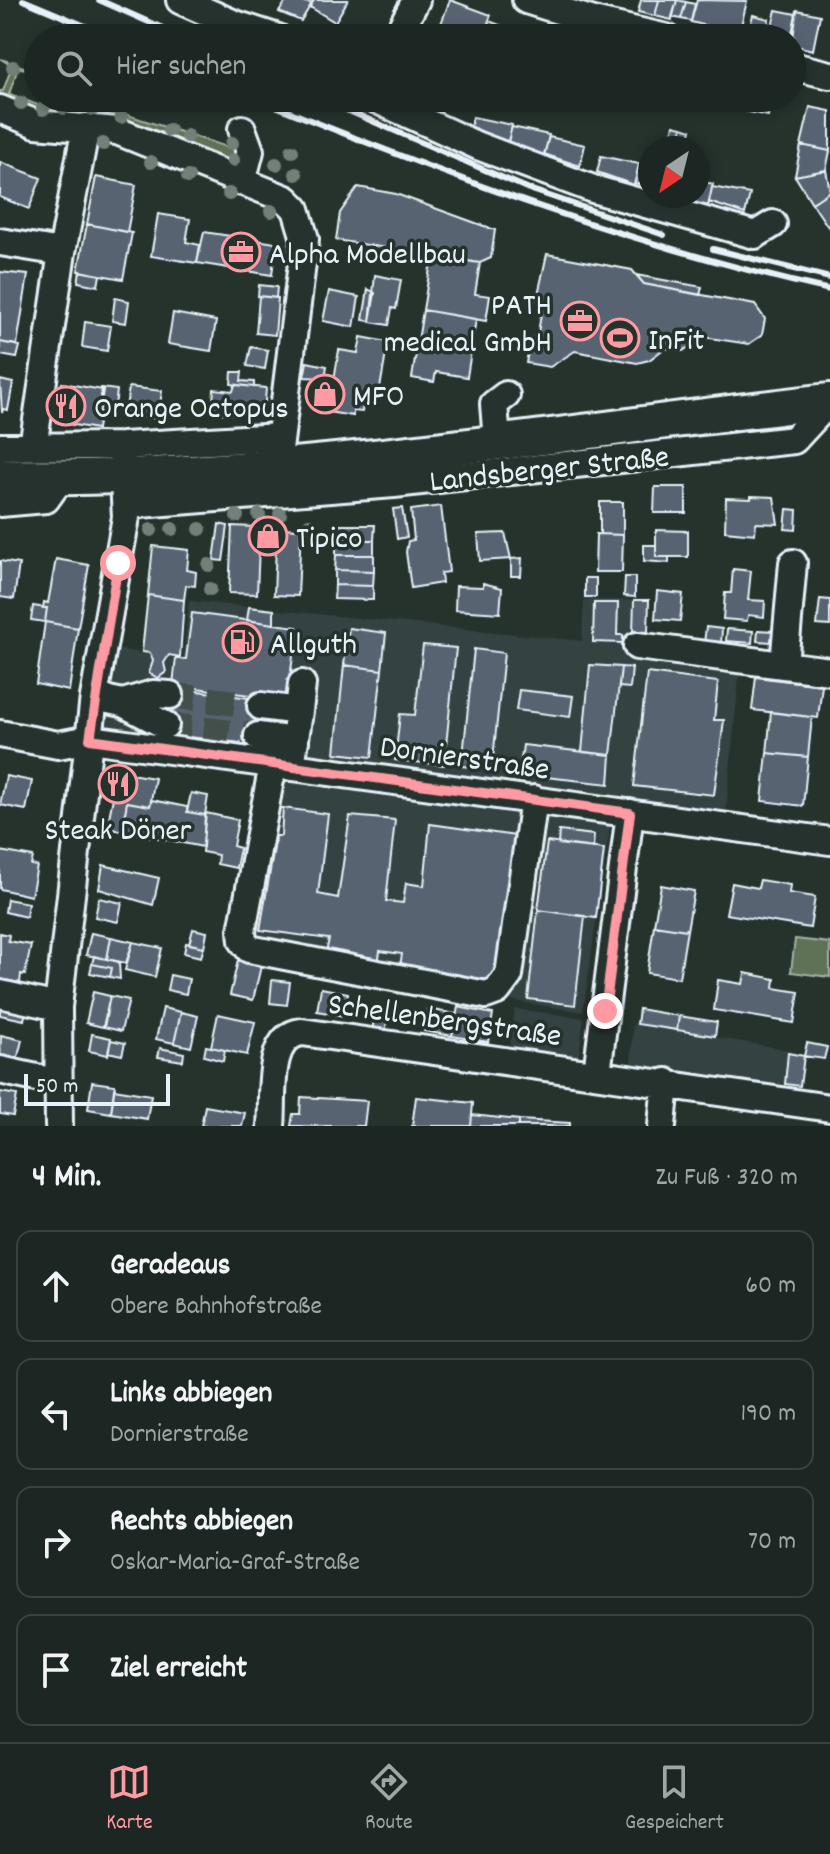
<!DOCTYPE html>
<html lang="de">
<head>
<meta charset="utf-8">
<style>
  :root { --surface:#1c2622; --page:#29322f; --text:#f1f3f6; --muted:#a0a5a5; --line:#3a4340; --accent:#ff9aa2 }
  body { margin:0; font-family:Dekko,sans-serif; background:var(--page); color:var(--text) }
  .compass { position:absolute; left:638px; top:136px; width:72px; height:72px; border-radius:50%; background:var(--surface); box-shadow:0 4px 12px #0003; rotate:215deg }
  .scale { position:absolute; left:24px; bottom:20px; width:146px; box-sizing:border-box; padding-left:8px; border:4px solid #e8f1f8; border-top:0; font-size:22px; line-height:28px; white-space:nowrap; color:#e8f1f8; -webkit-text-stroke:6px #26332d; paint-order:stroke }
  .stop { position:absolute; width:24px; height:24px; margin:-18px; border:6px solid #ff9aa2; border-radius:50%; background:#fff }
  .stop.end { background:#ff9aa2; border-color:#fff; box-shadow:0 2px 8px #0008 }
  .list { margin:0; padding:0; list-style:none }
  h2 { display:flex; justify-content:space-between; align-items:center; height:104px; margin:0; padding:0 32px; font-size:34px }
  h2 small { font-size:26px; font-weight:400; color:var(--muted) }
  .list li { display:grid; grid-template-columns:52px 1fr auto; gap:24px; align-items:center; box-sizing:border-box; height:112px; margin:0 16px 16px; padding:0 16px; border:2px solid var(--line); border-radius:16px }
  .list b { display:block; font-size:30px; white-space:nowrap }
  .list p { margin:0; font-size:26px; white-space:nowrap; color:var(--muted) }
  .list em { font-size:26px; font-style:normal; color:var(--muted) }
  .icon { flex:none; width:44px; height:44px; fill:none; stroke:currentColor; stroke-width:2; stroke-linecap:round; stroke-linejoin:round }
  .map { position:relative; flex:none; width:830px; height:1126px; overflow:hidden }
  .search { position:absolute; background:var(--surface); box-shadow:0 4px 12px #0003; left:24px; right:24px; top:24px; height:88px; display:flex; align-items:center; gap:20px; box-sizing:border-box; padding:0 28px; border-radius:44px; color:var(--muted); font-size:30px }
  .sheet { height:616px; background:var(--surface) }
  nav { display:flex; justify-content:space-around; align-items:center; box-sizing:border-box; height:112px; border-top:2px solid var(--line); background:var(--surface); font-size:22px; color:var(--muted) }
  nav a { display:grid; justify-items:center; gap:4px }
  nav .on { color:var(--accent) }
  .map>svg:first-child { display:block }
  .built { fill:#354242 }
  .green { fill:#607254; stroke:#a4b2a6; stroke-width:2 }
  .building { fill:#586472; stroke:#e8f1f8; stroke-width:2 }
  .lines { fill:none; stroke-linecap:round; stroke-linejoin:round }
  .minor-tunnel { stroke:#43504b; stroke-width:26; stroke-dasharray:26 13; stroke-linecap:butt }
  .minor-casing { stroke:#e8f1f8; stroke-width:32 }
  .major-casing { stroke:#e8f1f8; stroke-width:40 }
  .minor { stroke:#26332d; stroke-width:26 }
  .major { stroke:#26332d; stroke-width:34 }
  .rail { stroke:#e8f1f8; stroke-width:6 }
  .tree { fill:#737f78 }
  .route { stroke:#ff9aa2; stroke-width:10 }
  .labels { text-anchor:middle; stroke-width:7; stroke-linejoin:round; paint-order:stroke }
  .poi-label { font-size:32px; fill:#e8f1f8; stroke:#26332d; text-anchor:start }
  .street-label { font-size:32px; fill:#e8f1f8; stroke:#26332d }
</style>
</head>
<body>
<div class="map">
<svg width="830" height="1126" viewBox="0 0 830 1126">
  <rect width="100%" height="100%" fill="#26332d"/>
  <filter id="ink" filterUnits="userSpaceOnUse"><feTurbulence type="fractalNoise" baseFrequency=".0125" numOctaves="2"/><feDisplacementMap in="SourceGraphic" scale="16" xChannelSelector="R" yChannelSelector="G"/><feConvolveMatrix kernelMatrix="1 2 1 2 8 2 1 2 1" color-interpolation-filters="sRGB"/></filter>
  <g filter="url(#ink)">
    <path class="built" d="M584,600h48l1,53 107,13 -14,144 -112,-12 -31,214 -326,-52 -21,-8 27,-195 -167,-24 12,-85 75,11 6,-58 393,40z
      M515,1009l69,9 -6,44 -69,-10z
      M633,1023l156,27 -6,42 -152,-25z"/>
    <path class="green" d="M1,59l28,10 -11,-1 -9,26 39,15 4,-11h23l152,49 4,-10 8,8 -4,20 -57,-19 -4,-8 -44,-17 -8,3 -78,-8 -44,-14v-11h3l9,-25z
      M795,939l35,4v34l-39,-5z"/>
    <path class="building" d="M287,0l25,3 -11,18 -22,-9z
      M314,0h34l-13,22 -25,-15z
      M450,0l41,15 -9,23h-24l-19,-9z
      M641,0h18l-4,16 -17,-4z
      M659,0h18l-5,20 -17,-4z
      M677,0l9,2 -5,17 -9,-2z
      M697,0l50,1 -8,33 -48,-12z
      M686,2l9,2 -4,17 -10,-2z
      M776,10l20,4 -5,24h-22z
      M797,10l23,5 -7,35 -21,-5z
      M753,15l16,4 -1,19 -20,-4z
      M489,21l45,17h-52z
      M525,98h24l-3,11 -23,-6z
      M697,98h74l-3,18 -71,-15z
      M810,107l20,4v40l-29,-6z
      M473,117l39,8 -5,22 -38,-13z
      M674,125l8,2 -4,18 -9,-2z
      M512,127l37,8 -5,22 -37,-13z
      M682,127l9,3 -5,17 -8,-2z
      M549,137l36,8 -5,21 -36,-12z
      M801,145l29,6 -4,19 -31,6z
      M601,156l38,8 -5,21 -37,-13z
      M0,162l41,16 -12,31 -29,-12z
      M638,169l12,2v21l-5,-1 1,-5 -11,-3z
      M826,170l4,21 -18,12 -17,-27z
      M96,177l40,8 -9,47 -40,-8z
      M698,180l15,4 -5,22 -25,-6 -1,-4h16z
      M358,187l38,7 99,36 -4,28 -11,5 -144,-23 4,-27z
      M712,187l38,7 -5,20 -36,-12z
      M830,191v33l-2,3 -16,-24z
      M158,214l32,5 -4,23 14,3 -3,18 -46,-7z
      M87,224l45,9 -9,46 -45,-8z
      M204,232l72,11 -4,32 -75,-12z
      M547,254l85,16 12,14 111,21 10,14 -3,16 -13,9 -46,-7 -20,14 -18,-3 -16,12 -12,3 -62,-12 -25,16 -24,-4 4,-23 8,-7 4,-25 -5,-9z
      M432,256l48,7 -5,31 15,2 -4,25 -63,-11z
      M80,271l20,4 -2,11 -20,-4z
      M0,272l28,3 -11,70 -17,-3z
      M375,275l26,5 -5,29 -4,-1 -3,17 -19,-3z
      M636,275l66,12 -2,8 -56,-11z
      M259,285l18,2 -1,11 -18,-2z
      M368,289l7,4 -5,28 -7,-1z
      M329,291l30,6 -5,30 -31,-6z
      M259,296l19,2 -3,37 -19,-2z
      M115,298l14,3 -3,22 -14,-2z
      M423,310l53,9 -9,58 -31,-5 -2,10 -22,-4z
      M173,313l43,8 -5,30 -43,-7z
      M85,322l26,4 -4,25 -25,-4z
      M361,337l27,5 -9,52 -14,-2 -3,20 -9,-1v5l-38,-6 5,-32 14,2 5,-30 19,3z
      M0,342l20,4 -3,12 -17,-3z
      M251,347l17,3 -3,19 -18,-3z
      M307,362l20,4 -2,12 -21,-1z
      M232,372h10l-1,9 13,1v5l-23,-3z
      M0,380l13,3 -5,27 -5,-1 -1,4z
      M62,383l41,7 -6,39 -41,-7z
      M235,385l31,3 -2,26 -52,-1 2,-24 19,2z
      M129,387l33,4 -4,28 -33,-4z
      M101,388l16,2 -2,17 -14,-3z
      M655,487h31v26h-32z
      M751,496l23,1 4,27 -22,-1 -1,11 -30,-3 1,-33 25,1z
      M600,502h23v33l-23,-1z
      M441,506l8,66 -8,1 1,10 -31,5 -5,-36 2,-11 6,-1 -3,-30z
      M402,508l5,29 -10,2 -4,-30z
      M787,509l10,1 -1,20 -11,-1z
      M219,524l9,2 -5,35 -9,-1z
      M337,525h38l-1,15h-38z
      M232,526l69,3 -3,67 -24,-1 2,-50 -17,-1 -2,50 -28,-1z
      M656,530l32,1v26h-32z
      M505,533l6,26 -31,2 -2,-27z
      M596,534l27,1 -1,37h-27z
      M336,540h38v15h-38z
      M644,545h12v12h13v6l-25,-2z
      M153,546l36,4 -2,20 9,2 -1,14 -9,-1 -2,15 -36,-5z
      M336,555h38v16l-39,-1z
      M522,558l-1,18h-10v-17z
      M56,559l33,6 -11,63 -33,-6 2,-14h-4l1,-6 4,1z
      M0,561l19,3 -5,35 -14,-2z
      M733,569l18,2 -3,29 17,1 -1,16 -16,-2 -1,6 -24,-2 2,-26h6z
      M335,570l39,1 -1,15 -38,-1z
      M625,577h10v20l-11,-1z
      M585,578h11v19h-11z
      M483,583l19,5 -2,25 -45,-3 1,-24 27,1z
      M335,585l38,1v14l-39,-1z
      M657,591l26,3 -3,27 -25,-2z
      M148,595l36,5 -4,57 -11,-2 -5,8 2,9 -8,6 -9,-5 4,-12 -3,-8 -8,-1z
      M820,599l10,1v26l-13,-1z
      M634,600h15l-1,32 -15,-1z
      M594,603h24l-1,32h6v8l-30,-1z
      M33,606l14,2 -2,14 -14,-2z
      M249,607l25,3v14l-27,-4z
      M192,613l105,14 -10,73 -114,-15 3,-27 10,1z
      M45,622l33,6 -9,63 -33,-7z
      M706,627l16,2 -1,15 -17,-1z
      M349,628l37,5 -4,37 -38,-5z
      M727,629l26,2 -1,12 -26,-2z
      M758,630l15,1 -1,11 -15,-1z
      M423,645l33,3 -12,117 -49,-5 5,-46 15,1z
      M474,649l30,4 -12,116 -30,-3z
      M344,665l38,5 -10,87 -37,-4z
      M590,665l31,2 -10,88 -29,-3z
      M621,667l11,1 -2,20 -11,-1z
      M647,673l71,9 -4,38h10l-10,75 -80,-9z
      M756,677l66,8 -4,33 -66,-8z
      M176,688l80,11 13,19 20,8 -21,1 -18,17 -79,-9 -13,-29z
      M519,690l54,6 -3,21 -54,-7z
      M771,712l41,5 -4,40 -41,-4z
      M523,745l88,10 -2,29 -90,-10z
      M767,753l41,4 -5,49 -41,-5z
      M118,772l37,6 -5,28 -23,-4 -5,29 -15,-3z
      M6,776l26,5 -6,29 -26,-5z
      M191,793l17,3 -3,19 -18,-3z
      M152,800l35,7v5l18,3 -2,32 -81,-16 5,-29 23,4z
      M283,808l45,6 -10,80 20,4 12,-82 45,4 -9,81 17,2 3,-20 18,3 6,-62 86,12 -21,145 -95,-14 2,-13 -22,-3 -2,14 -53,-8 4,-18 -69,-9 16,-94h5z
      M206,813l32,7 -5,26 7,2 -4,20 -19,-4 1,-9 -16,-3z
      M559,831l35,4 -1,13 -35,-4z
      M547,842l57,7 -8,69 -58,-8z
      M0,851l33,6 -2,8 6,1 -6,30 -31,-7z
      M103,865l56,13 -6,27 -54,-16z
      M760,880l30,5 -1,8 26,4 -5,31 -84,-14 6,-31 26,5z
      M661,885l33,6 -7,39 -33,-5z
      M99,898l23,5 -4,19 -23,-5z
      M7,899l21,4 -2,14 -21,-5z
      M538,910l47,6 -10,89 -47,-6z
      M654,925l33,5 -8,48 -32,-5z
      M193,929l14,3 -3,15 -15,-3z
      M0,933l9,2 -1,6 23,4 -6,30 -4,-1 -1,9 -20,-4z
      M91,933l20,4 -4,22 -21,-4z
      M111,937l22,5 -7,21 -19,-4z
      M133,942l29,6 -7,29 -30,-7z
      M186,943l18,4 -3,10 -17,-4z
      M94,956l25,6 1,17 -10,-2 2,-9 -20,-4z
      M238,960l23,6 -8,34 -23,-5z
      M92,964l20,4 -2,9 -20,-4z
      M745,973l30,6 -1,9 25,4 -5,31 -80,-13 4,-30 25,4z
      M170,975l19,4 -3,15 -19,-4z
      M272,980l18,2 -3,23 -17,-2z
      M321,988l27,5 -4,23 -27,-5z
      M93,992l17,4 -7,31 -17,-4z
      M110,996l19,4 -8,31 -17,-4z
      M0,1000l27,6 -3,14 -24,-5z
      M458,1007l35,7 -5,28 -36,-6z
      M163,1008l18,4 -7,31 -18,-4z
      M428,1009l28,5 -4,22 -28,-5z
      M639,1009l40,7 -2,14 -40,-6z
      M181,1012l17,4 -7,31 -17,-4z
      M218,1014l37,8 -8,33 -36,-8z
      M375,1014l13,2 -3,16 -13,-1z
      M679,1016l38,6 -2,14 -38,-6z
      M92,1034l19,4 -3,17 -19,-4z
      M1,1035l21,5 -7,29 -15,-3z
      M111,1040l14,3 -3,12 -14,-3z
      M807,1043l20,4 -3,12 -20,-3z
      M206,1046l19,4 -2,11 -19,-5z
      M160,1048l24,5 -1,8 -25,-4z
      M788,1053l16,3 -4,30 -15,-2z
      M92,1082l23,3 -4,28 -23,-4z
      M114,1089l37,6 -4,24 -36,-6z
      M0,1092l17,3 -4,21 -13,-2z
      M301,1097l66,4 -3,25h-73l2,-12h7z
      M416,1097l57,6 -2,23h-59z
      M205,1106l40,7 -3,13h-41z
      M472,1115l47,5v6h-48z
      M519,1120l51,3v3h-51z"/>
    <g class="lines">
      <path class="minor-tunnel" d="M170,695l91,11
        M165,725l93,11"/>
      <defs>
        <path id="minor" d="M180,0l52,23 46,15
          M526,0l71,22 70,16
          M396,38l20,-38
          M792,66l38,9
          M373,98l105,48 115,43 162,46 18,-11
          M0,109l36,15 81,7 169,68 10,10 9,30 -28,227
          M242,129l8,22 -8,31
          M0,242l62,10
          M497,441l-3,-37 12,-9
          M0,447l122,-1 158,-9
          M33,447l29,-195 24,-125
          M0,503l46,-4 15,-21
          M127,505l267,-21 400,-44 36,-39
          M637,646l193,25
          M784,664l9,-101
          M94,697l29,6 42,22
          M123,703l30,-9 17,1
          M261,706l38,5 -8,56
          M299,711l3,-27
          M0,734l58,11 32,-6 740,102
          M258,736l37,5
          M273,764l-31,167 1,10 6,8 237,46 11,-4 12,-16 25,-176
          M0,994l58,13
          M0,1070l59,13
          M597,1073l33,-260
          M59,1126l-1,-119 36,-310 32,-180 -4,-71
          M271,1126c3,-28 -6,-90 31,-94l528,76
          M662,1126l4,-44"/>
        <path id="major" d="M0,477c278,5 555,-45 830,-76"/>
      </defs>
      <use href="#minor" class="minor-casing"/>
      <use href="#major" class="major-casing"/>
      <use href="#minor" class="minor"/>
      <use href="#major" class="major"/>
      <path class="rail" d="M23,0l91,38
        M99,0l86,38
        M256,98c187,77 377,148 574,192
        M319,98l210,91 135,46
        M713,249l117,29"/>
    </g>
    <g class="tree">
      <circle cx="13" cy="67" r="7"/>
      <circle cx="21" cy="103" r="7"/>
      <circle cx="64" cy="108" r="7"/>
      <circle cx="43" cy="109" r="7"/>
      <circle cx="93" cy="109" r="7"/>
      <circle cx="121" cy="117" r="7"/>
      <circle cx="169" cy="130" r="7"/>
      <circle cx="187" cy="136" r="7"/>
      <circle cx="232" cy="143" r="7"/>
      <circle cx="103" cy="144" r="7"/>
      <circle cx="292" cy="151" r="7"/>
      <circle cx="233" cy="160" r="7"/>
      <circle cx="151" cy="162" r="7"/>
      <circle cx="276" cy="164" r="7"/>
      <circle cx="296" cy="174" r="7"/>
      <circle cx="188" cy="177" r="7"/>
      <circle cx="229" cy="194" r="7"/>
      <circle cx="271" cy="211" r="7"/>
      <circle cx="280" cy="514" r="7"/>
      <circle cx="259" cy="515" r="7"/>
      <circle cx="237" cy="516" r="7"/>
      <circle cx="309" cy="525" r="7"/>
      <circle cx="172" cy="529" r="7"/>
      <circle cx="200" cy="529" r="7"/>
      <circle cx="151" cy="530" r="7"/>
      <circle cx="209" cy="565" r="7"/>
      <circle cx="210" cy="589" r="7"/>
    </g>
  </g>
  <g class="lines" filter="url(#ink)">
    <path class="route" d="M118,563l-28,176 540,74 -25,198"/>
  </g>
  <defs>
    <symbol id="office-ring" viewBox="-11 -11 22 22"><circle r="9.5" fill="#26332d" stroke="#ff9aa2" stroke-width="1.5"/><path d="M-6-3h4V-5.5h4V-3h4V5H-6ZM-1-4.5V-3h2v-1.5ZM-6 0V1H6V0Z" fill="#ff9aa2"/></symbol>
    <symbol id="stadium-ring" viewBox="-11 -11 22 22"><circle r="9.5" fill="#26332d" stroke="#ff9aa2" stroke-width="1.5"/><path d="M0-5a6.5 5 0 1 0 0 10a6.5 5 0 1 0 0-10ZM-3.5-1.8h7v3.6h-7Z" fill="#ff9aa2"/></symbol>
    <symbol id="shop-ring" viewBox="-11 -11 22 22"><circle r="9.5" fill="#26332d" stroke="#ff9aa2" stroke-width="1.5"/><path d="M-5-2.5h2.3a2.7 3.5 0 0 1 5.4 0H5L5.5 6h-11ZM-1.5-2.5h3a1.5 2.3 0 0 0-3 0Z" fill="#ff9aa2"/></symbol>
    <symbol id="restaurant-ring" viewBox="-11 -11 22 22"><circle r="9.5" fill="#26332d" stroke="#ff9aa2" stroke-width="1.5"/><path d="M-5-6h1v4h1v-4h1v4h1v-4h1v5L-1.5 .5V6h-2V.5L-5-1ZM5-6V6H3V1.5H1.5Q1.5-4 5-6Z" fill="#ff9aa2"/></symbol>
    <symbol id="fuel-ring" viewBox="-11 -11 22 22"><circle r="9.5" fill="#26332d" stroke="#ff9aa2" stroke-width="1.5"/><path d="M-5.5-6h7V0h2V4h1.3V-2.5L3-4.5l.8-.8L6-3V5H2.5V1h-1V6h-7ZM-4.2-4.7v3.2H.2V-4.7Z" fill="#ff9aa2"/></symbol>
  </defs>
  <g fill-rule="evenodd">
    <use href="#office-ring" x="219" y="230" width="44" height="44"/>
    <use href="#office-ring" x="558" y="299" width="44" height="44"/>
    <use href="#stadium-ring" x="598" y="316" width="44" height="44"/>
    <use href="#shop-ring" x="303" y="372" width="44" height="44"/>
    <use href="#restaurant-ring" x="44" y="384" width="44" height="44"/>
    <use href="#shop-ring" x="246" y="514" width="44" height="44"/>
    <use href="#fuel-ring" x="220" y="620" width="44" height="44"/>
    <use href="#restaurant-ring" x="96" y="762" width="44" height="44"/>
  </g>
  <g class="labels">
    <g class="poi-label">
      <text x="269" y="263">Alpha Modellbau</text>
      <text x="552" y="314" text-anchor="end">PATH<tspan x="552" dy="37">medical GmbH</tspan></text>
      <text x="648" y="349">InFit</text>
      <text x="353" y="405">MFO</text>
      <text x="94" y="417">Orange Octopus</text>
      <text x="296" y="547">Tipico</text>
      <text x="270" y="653">Allguth</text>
      <text x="118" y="839" text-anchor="middle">Steak Döner</text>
    </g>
    <g class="street-label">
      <text transform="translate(549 467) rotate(-6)" y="11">Landsberger Straße</text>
      <text transform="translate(465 756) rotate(8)" y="11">Dornierstraße</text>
      <text transform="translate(445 1018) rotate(8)" y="11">Schellenbergstraße</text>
    </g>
  </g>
</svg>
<svg class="compass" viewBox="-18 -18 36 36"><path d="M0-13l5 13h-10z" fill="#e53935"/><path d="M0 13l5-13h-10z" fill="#a0a5a5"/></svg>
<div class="scale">50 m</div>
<div class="stop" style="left:118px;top:563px"></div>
<div class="stop end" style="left:605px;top:1011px"></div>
<div class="search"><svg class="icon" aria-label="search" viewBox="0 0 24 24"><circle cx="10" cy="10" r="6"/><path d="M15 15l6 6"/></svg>Hier suchen</div>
</div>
<section class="sheet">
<h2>4 Min.<small>Zu Fuß · 320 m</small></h2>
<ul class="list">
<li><svg class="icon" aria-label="ahead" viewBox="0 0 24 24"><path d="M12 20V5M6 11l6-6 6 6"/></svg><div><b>Geradeaus</b><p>Obere Bahnhofstraße</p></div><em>60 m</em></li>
<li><svg class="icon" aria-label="left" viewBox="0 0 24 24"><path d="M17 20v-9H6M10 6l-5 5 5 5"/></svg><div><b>Links abbiegen</b><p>Dornierstraße</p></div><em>190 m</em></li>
<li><svg class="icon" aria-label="right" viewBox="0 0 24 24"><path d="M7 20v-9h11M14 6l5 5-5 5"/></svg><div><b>Rechts abbiegen</b><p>Oskar-Maria-Graf-Straße</p></div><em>70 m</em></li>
<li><svg class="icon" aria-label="arrive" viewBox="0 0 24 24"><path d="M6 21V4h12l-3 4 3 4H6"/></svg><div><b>Ziel erreicht</b></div></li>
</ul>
</section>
<nav>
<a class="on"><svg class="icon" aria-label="map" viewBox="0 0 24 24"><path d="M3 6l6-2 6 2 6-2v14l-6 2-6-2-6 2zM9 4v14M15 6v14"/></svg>Karte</a>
<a><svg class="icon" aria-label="directions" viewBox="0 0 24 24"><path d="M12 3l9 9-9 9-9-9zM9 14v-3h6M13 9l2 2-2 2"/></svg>Route</a>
<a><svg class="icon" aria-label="saved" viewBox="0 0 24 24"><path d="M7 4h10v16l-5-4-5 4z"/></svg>Gespeichert</a>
</nav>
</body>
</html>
